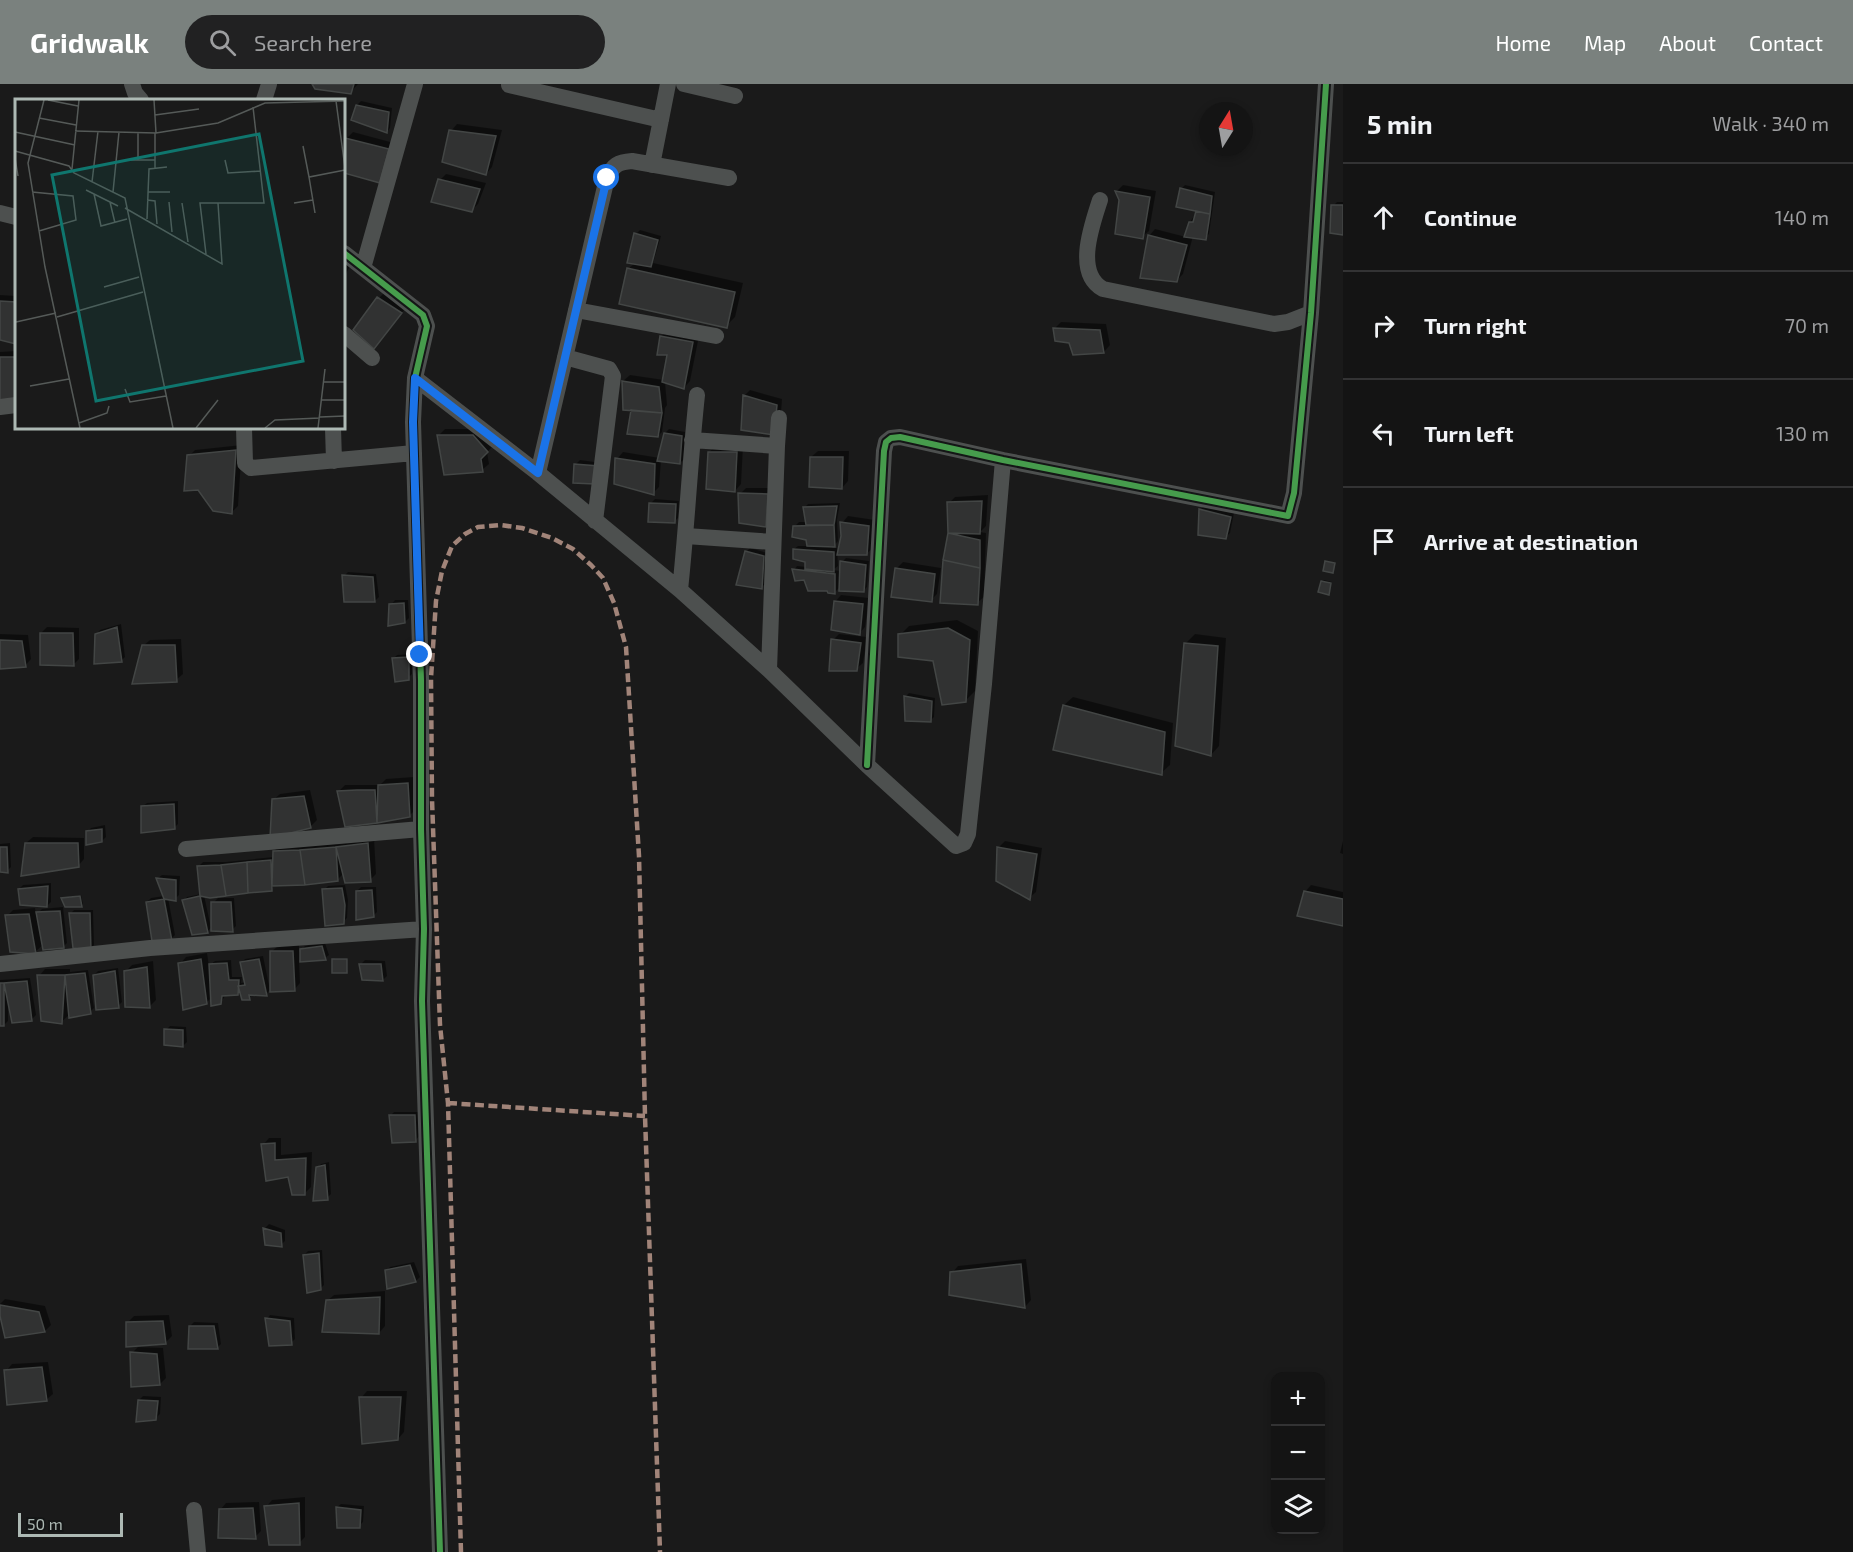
<!DOCTYPE html>
<html lang="en">
<head>
<meta charset="utf-8">
<style>
  :root { --surface:#141414; --page:#212122; --text:#f1f3f6; --muted:#9d9ea0; --line:#333334; --accent:#7a817e }
  body { margin:0; font-family:"Exo 2",sans-serif; background:var(--page); color:var(--text) }
  .controls { position:absolute; right:18px; bottom:18px; display:grid; overflow:hidden; border-radius:12px; box-shadow:0 3px 9px #0003 }
  .controls button { width:54px; height:54px; display:grid; place-items:center; padding:0; border:0; border-bottom:2px solid var(--line); background:var(--surface); color:var(--text); font:30px sans-serif }
  .compass { position:absolute; left:1199px; top:18px; width:54px; height:54px; border-radius:50%; background:var(--surface); box-shadow:0 3px 9px #0003; rotate:11deg }
  .scale { position:absolute; left:18px; bottom:15px; width:105px; box-sizing:border-box; padding-left:6px; border:3px solid #adb9b4; border-top:0; font-size:16px; line-height:21px; white-space:nowrap; color:#adb9b4; -webkit-text-stroke:4px #141616; paint-order:stroke }
  .stop { position:absolute; width:18px; height:18px; margin:-14px; border:4px solid #1a73e8; border-radius:50%; background:#fff }
  .stop.end { background:#1a73e8; border-color:#fff; box-shadow:0 2px 6px #0008 }
  .list { margin:0; padding:0; list-style:none }
  h2 { display:flex; justify-content:space-between; align-items:center; height:78px; margin:0; padding:0 24px; font-size:26px }
  h2 small { font-size:20px; font-weight:400; color:var(--muted) }
  .list li { display:grid; grid-template-columns:39px 1fr auto; gap:18px; align-items:center; box-sizing:border-box; height:108px; padding:0 24px; border-top:2px solid var(--line) }
  .list b { display:block; font-size:22px; white-space:nowrap }
  .list em { font-size:20px; font-style:normal; color:var(--muted) }
  .icon { flex:none; width:33px; height:33px; fill:none; stroke:currentColor; stroke-width:2; stroke-linecap:round; stroke-linejoin:round }
  .map { position:relative; flex:none; width:1343px; height:1468px; overflow:hidden }
  header { display:flex; align-items:center; gap:36px; box-sizing:border-box; height:84px; padding:0 30px; background:var(--accent); color:#fff }
  header strong { font-size:28px }
  nav { display:flex; gap:33px; margin-inline-start:auto; font-size:21px }
  .search { width:420px; height:54px; background:var(--page); display:flex; align-items:center; gap:15px; box-sizing:border-box; padding:0 21px; border-radius:33px; color:var(--muted); font-size:22px }
  main { display:flex }
  aside { flex:1; background:var(--surface) }
  .map>svg:first-child { display:block }
  .shadow { fill:#0007 }
  .building { fill:#313232; stroke:#434645; stroke-width:1.5 }
  .lines { fill:none; stroke-linecap:round; stroke-linejoin:round }
  .minor { stroke:#4d504f; stroke-width:16 }
  .quiet { stroke:#a18479; stroke-width:4.5; stroke-dasharray:9 4.5; stroke-linecap:butt }
  .cycleway-casing { stroke:#141616; stroke-width:10 }
  .cycleway { stroke:#469c4c; stroke-width:6 }
  .route { stroke:#1a73e8; stroke-width:8 }
  .inset-road { fill:none; stroke:#555a58; stroke-width:1.5 }
  .view { fill:#0f766e; fill-opacity:0.15; stroke:#0f766e; stroke-width:3 }
  .inset-edge { fill:none; stroke:#adb9b4; stroke-width:3 }
</style>
</head>
<body>
<header>
<strong>Gridwalk</strong>
<div class="search"><svg class="icon" aria-label="search" viewBox="0 0 24 24"><circle cx="10" cy="10" r="6"/><path d="M15 15l6 6"/></svg>Search here</div>
<nav><a>Home</a><a>Map</a><a>About</a><a>Contact</a></nav>
</header>
<main>
<div class="map">
<svg width="1343" height="1468" viewBox="0 0 1343 1468">
  <rect width="100%" height="100%" fill="#1a1a1a"/>
  <path class="shadow" d="M314,0h44l-7,8z
    M361,17l31,7 -2,20 -3,4 -30,-27z
    M457,40l45,6 -10,37 -6,7 -35,-43z
    M353,48l41,11 -15,38 -35,-9v-22l3,-12z
    M446,90l40,9 -8,21 -7,7 -31,-31z
    M1123,101l33,6 -7,40 -7,6 -25,-46z
    M1185,101l30,7 -6,42 -4,4 -12,-2 -10,38 -7,7 -27,-45 6,-7 31,8 4,-15 8,-12 -17,-21z
    M1337,118h6v31l-10,-27z
    M640,146l21,6 -8,27 90,20 -8,34 -9,9 -98,-57 7,-6 1,-29z
    M344,174l9,3 -9,16z
    M385,208l22,14 -27,35 -1,-43z
    M0,211l16,1v46l-16,-4z
    M1061,238l45,2 4,21 -6,7 -34,-10 -15,-14z
    M667,246l32,6 -9,45 -6,7 -19,-6 2,23 -2,3 -3,24 -4,4 -26,-27 -9,-28 7,-6 34,5 4,-27 -7,-16z
    M16,267v48l-16,1v-48z
    M750,306l32,9 -2,28 -36,-31z
    M445,345h35l14,16 -7,7 2,12 -7,6 -43,-35z
    M669,345l16,3 -1,27 -4,4 -19,-3 -2,27 -6,6 -36,-34 6,-7 37,6 5,-25z
    M242,361l-4,61 -6,6 -43,-56 6,-6z
    M716,362h27l-2,38 -6,7 -26,-39z
    M818,367h31l-1,30 -6,7 -31,-31z
    M580,376l22,3 -7,20 -19,-19z
    M746,404h28l-2,31 -32,-25z
    M988,411l-2,31 -6,6 6,1 -2,64 -7,6 -28,-70v-30l6,-6z
    M655,415l24,2 -1,17 -4,4 -23,-19z
    M840,419l-3,17 1,21 -6,7h5l1,18 -5,4 8,1 1,-9 4,-4 23,3 -2,26 -4,4 -22,-5 -6,6 -30,-14 -11,-8 3,-4 10,1 -1,-6 -12,-12 4,-3h10l-1,-7 -12,-13 4,-4h8l-3,-14 4,-4z
    M1205,421l29,8 -4,20 -4,4 -26,-4 1,-24z
    M848,432l27,4 -2,28 -7,6 -24,-17v-14z
    M750,464l17,5 -1,30 -4,4 -16,-35z
    M903,478l38,6 -4,26 -6,6 -34,-32z
    M348,488l28,2 3,23 -4,4 -31,-25z
    M1324,496l8,2 -4,11 -6,-12z
    M841,511l28,3 -4,29 -8,9 10,1 -4,26 -7,6 -23,-29 6,-6 18,2v-3l-22,-31z
    M395,516h13l1,18 -4,4 -14,-17z
    M957,536l21,11 -3,60 -9,9 -31,-41 -35,-24 9,-9z
    M121,540l4,33 -4,4 -25,-26 4,-5z
    M47,543l32,1v31l-6,6 -32,-32z
    M0,550l28,1 3,24 -6,7 -25,2z
    M1195,550l31,4 -7,108 -8,9 -25,-112z
    M181,555l2,35 -7,6 -33,-34 7,-6z
    M412,570v20l-4,4 -15,-19 4,-4z
    M909,609l26,5 -1,19 -4,4 -24,-25z
    M1073,613l100,26 -3,42 -9,8 -106,-24 9,-44z
    M414,693l2,32 -7,7 -63,10 -7,-35 6,-6h35l6,-6z
    M310,706l7,30 -7,7 -37,-27 7,-6z
    M178,717v23l-4,4 -32,-21 5,-4z
    M105,741l1,12 -4,4 -15,-9 4,-4z
    M33,753l51,1v21l-6,7 -52,-23z
    M374,754l2,36 -6,6 -26,-7 -6,6 -63,6 -4,4 -67,6 7,33 -4,4 -24,-31 4,-4 14,-3 -2,-28 4,-4h23l48,-5v-6l6,-6z
    M1005,757l37,7 -6,44 -7,6 -31,-50z
    M1343,757v13l-3,-1z
    M10,759l1,24 -4,4h-7v-27z
    M162,791l18,1 -1,19 -4,4 -7,-1 7,37 -4,4 -24,-37 4,-4 13,-2 -6,-18z
    M51,799v19l-4,4 -28,-17 4,-4z
    M345,801l3,15 -1,18 -4,4 -19,-32 4,-4z
    M1311,801l32,7v33l-38,-33z
    M361,803h15l1,25 -4,4 -16,-25z
    M81,811l2,9 -2,2 -18,-8z
    M218,814h16l2,28 -4,4 -19,-27z
    M63,823l4,36 -4,4 -19,-3 -9,8 -28,-36 6,-6 22,-2 1,7 6,-6z
    M74,826h19l1,35 -4,4 -20,-35z
    M325,859l4,12 -4,3 -26,2 1,23 -6,7 -23,-38 7,-6 21,-1v7l6,-6z
    M207,869l2,13 6,-5 16,-1 1,17h10l-1,6 5,-1 -5,-19 4,-4 18,-3 7,34 -4,4h-13l-4,4 -8,-9 -4,4 -12,1 -1,4 -4,4 -8,-5 -6,6 -26,-39 6,-7z
    M335,874h13v12l-1,1 -13,-11z
    M365,876l20,1 2,15 -4,4 -20,-1 -2,-15z
    M153,877l3,39 -7,7 -23,-36 6,-6z
    M118,884l4,34 -4,4 -24,-31 4,-4z
    M45,885h25v3l18,-2 6,38 -4,4 -22,-5v9l-7,6 -22,-46z
    M30,894l6,37 -4,4 -24,-19v21l-4,4 -4,-1v-44z
    M170,942l16,1 1,15 -4,4 -17,-16z
    M394,1028h24l1,24 -3,4 -26,-24z
    M269,1054h12v17l31,-3 -1,35 -6,6 -16,-17 -22,3 -4,-34z
    M329,1078l2,32 -4,4 -10,-30 4,-4z
    M269,1140l16,6v11l-4,4 -15,-1 -1,-16z
    M322,1166l2,35 -4,4 -16,-34 4,-4z
    M1026,1175l5,41 -6,7 -73,-34 6,-7z
    M414,1178l6,15 -4,4 -27,6 -3,-16 4,-4z
    M385,1207v35l-6,7 -52,-32 7,-6z
    M5,1215l40,7 6,19 -6,6 -45,-22v-5z
    M169,1231l3,21 -6,6 -39,3v-22l7,-7z
    M270,1231l24,3 1,21 -4,4 -24,-24z
    M194,1238l24,1 3,21 -4,4 -27,-22z
    M138,1263l25,1 3,30 -6,6 -28,-31z
    M48,1278l5,32 -7,6 -40,-29 6,-7z
    M367,1307h40l-3,41 -6,7 -37,-41z
    M143,1312l18,1 -1,17 -4,4 -17,-18z
    M305,1413v40l-6,6 -33,-36 6,-7z
    M259,1418l2,29 -6,6 -35,-27 6,-7z
    M341,1420l23,2 -1,16 -4,4 -22,-19z"/>
  <path class="building" d="M312,0h42l-3,10 -36,-5z
    M356,21l33,7 -2,21 -36,-13z
    M449,46l47,6 -10,39 -44,-13z
    M345,54l44,11 -9,34 -36,-10v-29z
    M438,95l42,10 -8,23 -41,-10z
    M1180,104l32,8 -2,18 -34,-7z
    M1115,107l35,6 -7,42 -28,-5 4,-34z
    M1331,121h12v30l-13,-2z
    M1196,127l14,3 -4,26 -22,-3 5,-15h4z
    M634,149l24,7 -7,27 -24,-4z
    M1148,151l39,10 -10,37 -37,-4z
    M627,184l108,24 -8,36 -108,-24z
    M377,213l25,16 -28,36 -21,-19z
    M0,217l16,1v42l-16,-4z
    M1053,244l47,2 4,23 -31,2 -4,-12 -14,-2z
    M660,252l33,6 -9,47 -22,-7 5,-27h-10z
    M0,273h16v43l-16,1z
    M622,297l37,6 3,26 -39,-3z
    M743,311l34,10 -3,30 -33,-5z
    M631,326l31,3 -4,24 -31,-3z
    M664,349l18,3 -2,28 -23,-3z
    M437,351h36l15,17 -7,7 2,13 -39,3z
    M236,366l-4,64 -19,-3 -15,-21 -14,1 3,-36z
    M708,368h29l-2,40 -29,-3z
    M810,373h33l-1,32 -33,-2z
    M615,374l40,6 -1,31 -40,-11z
    M574,380l25,2 -4,18 -22,-1z
    M738,409l30,1 -2,33 -27,-4z
    M982,417l-2,33 -32,-1 -1,-31z
    M649,419l27,1 -1,19 -27,-1z
    M837,422l-3,19h-28l-3,-18z
    M1199,425l32,8 -5,22 -28,-4z
    M840,438l29,4 -2,29h-30l4,-19z
    M834,441l1,22 -28,-1 -1,-6 -14,-3 1,-11z
    M948,449l32,7v28l-37,-8z
    M793,465l41,3v20l-29,-3v-7l-12,-3z
    M745,467l19,5 -2,33 -26,-4z
    M943,476l37,8 -2,37 -38,-2z
    M840,477l26,4 -2,27 -25,-1z
    M1325,477l10,2 -2,10 -10,-2z
    M895,484l40,6 -3,28 -41,-5z
    M792,485l43,5v20l-7,-1 -1,-2h-19l-4,-11 -9,1z
    M342,491l31,2 2,25h-31z
    M1321,497l10,2 -2,12 -11,-3z
    M834,517l29,3 -3,31 -29,-5z
    M404,519l1,20 -17,3 1,-22z
    M117,543l5,35 -28,2 1,-30z
    M948,544l22,12 -4,62 -24,3 -9,-44 -35,-4v-23z
    M40,549h33l1,33 -34,-1z
    M831,555l30,4 -4,28h-28z
    M0,556l22,1 4,26 -26,2z
    M1184,559l34,3 -7,110 -36,-10z
    M142,561h33l2,37 -45,2z
    M409,573v23l-14,2 -3,-24z
    M904,612l28,5 -1,21 -26,-1z
    M1063,621l102,27 -3,43 -109,-25z
    M408,699l2,34 -33,6 1,-38z
    M357,706h18l2,33 -32,4 -8,-36z
    M304,712l7,32 -41,10 2,-39z
    M174,720l1,25 -34,4v-27z
    M102,745v13l-16,3v-14z
    M25,759h53l1,24 -58,9z
    M368,759l3,39 -26,1 -9,-36z
    M0,763h7l1,26 -8,-1z
    M336,763l2,34 -33,4 -5,-35z
    M997,763l40,7 -7,46 -34,-19z
    M300,766l5,35 -33,1 1,-35z
    M271,776l1,31 -24,2 -1,-31z
    M247,778l1,31 -22,3 -5,-31z
    M221,781l5,31 -16,2 -10,-2 -3,-30z
    M156,794l20,2v21l-12,-2z
    M48,802l-1,21 -27,-2 -2,-16z
    M342,804l3,17 -1,19 -19,2 -3,-37z
    M372,806l2,27 -18,3v-29z
    M1304,807l39,8v27l-46,-10z
    M80,812l2,11h-17l-4,-9z
    M200,812l8,37 -16,2 -10,-35z
    M164,815l8,42h-20l-6,-39z
    M211,818h20l2,30 -22,-1z
    M60,827l4,37 -21,2 -7,-38z
    M69,829h21l1,38 -18,-3z
    M29,830l7,40 -26,-2 -5,-37z
    M322,862l4,14 -26,2v-13z
    M270,867h23l2,40 -25,1z
    M201,875l6,45 -24,6 -5,-47z
    M259,875l8,37 -18,-1 1,5h-8l-4,-14 7,-1 -5,-23z
    M332,875h15v14h-15z
    M227,879l2,17h10l-1,15 -16,1 -1,8 -10,2 -2,-42z
    M359,880h22l2,17 -21,-1z
    M147,883l3,41 -25,-1 -1,-36z
    M115,887l4,37 -23,2 -3,-35z
    M85,889l6,41 -22,4 -4,-43z
    M37,891h28l-3,49 -21,-3z
    M27,897l5,40 -20,2 -8,-40z
    M0,899h4v43h-4z
    M164,945l19,1v17l-19,-2z
    M389,1031h26l1,27 -24,1z
    M275,1059v17l31,-2 -1,37h-13l-4,-18 -22,4 -5,-37z
    M325,1081l3,35 -15,1 3,-34z
    M263,1144l18,5 1,14 -17,-2z
    M319,1169l2,37 -14,3 -4,-38z
    M1021,1180l4,44 -76,-13 1,-23z
    M410,1181l6,17 -29,7 -2,-19z
    M380,1213l-1,37 -57,-2 4,-32z
    M0,1221l39,7 6,20 -40,6 -5,-22z
    M265,1234l25,3 2,24 -23,1z
    M163,1237l3,23 -40,3v-25z
    M189,1242h25l4,23h-30z
    M130,1268l27,2 3,31 -29,2z
    M42,1283l5,34 -40,4 -3,-35z
    M359,1313h42l-3,43 -36,4z
    M138,1316l20,1 -2,19 -20,2z
    M299,1419l1,42h-31l-5,-39z
    M336,1423l25,3 -1,18h-23z
    M253,1424l3,31 -38,-1 1,-29z"/>
  <g class="lines">
    <path class="minor" d="M132,0l3,9 6,7
      M684,0l51,12
      M509,1l152,35
      M264,16l5,-16
      M652,81l16,-81
      M1100,116c-8,25 -26,73 3,89l171,35 14,-2 23,-9
      M0,129l16,4
      M344,169l79,62 4,11 -12,52 -2,44 8,258v149l3,100 -2,72 18,551
      M363,184l52,-184
      M576,226l140,26
      M344,250l28,24
      M565,273l44,12 4,7 -18,145
      M415,294l123,95 142,117 89,80 98,95 89,81 8,-3 4,-9 16,-150 19,-224
      M0,323l16,-2
      M244,344l1,35 6,5 163,-15
      M333,344l1,33
      M692,356l85,6
      M538,389l69,-295c6,-13 11,-16 25,-17l97,17
      M686,452l87,6
      M680,506c7,-65 10,-130 17,-195
      M769,586l8,-224 2,-28
      M867,681l17,-314 2,-9 5,-4 9,-1 103,23 285,56 6,-23 17,-180 15,-229
      M186,765l235,-20
      M0,880l150,-16 274,-19
      M194,1426l4,42"/>
    <path class="quiet" d="M448,1019l197,13
      M461,1468l-13,-449 -8,-78 -8,-226 -1,-121 5,-77 6,-30 10,-25 13,-12 13,-7 22,-2 22,3 30,10 21,11 18,16 12,13 11,25 12,44 13,209 6,260 15,436"/>
    <defs>
      <path id="cycleway" d="M344,169l79,62 4,11 -12,52 -2,44 8,258v149l3,100 -2,72 18,551
        M867,681l17,-314 2,-9 5,-4 9,-1 103,23 285,56 6,-23 17,-180 15,-229"/>
    </defs>
    <use href="#cycleway" class="cycleway-casing"/>
    <use href="#cycleway" class="cycleway"/>
  </g>
  <g class="lines">
    <path class="route" d="M420,571l-7,-233 2,-44 123,95 69,-295"/>
  </g>
  <g transform="translate(15 15)">
    <rect width="330" height="330" fill="#1a1a1a"/>
    <path class="inset-road" d="M29,1l-16,63 17,104 35,161M33,1l30,6M139,1l2,33M321,2l9,67M140,16l44,-6M24,19l37,7M60,32l81,2 62,-10 47,-20 80,-2M0,33l60,13M288,47l6,31 36,-7M0,52l54,15 5,7 51,25 48,230M0,59l3,18M115,61h25M123,61v-27M210,61l3,13 33,-2M140,69v-35M57,70l7,-69M294,78l6,36M77,83l6,-51M71,91l32,16M17,93l41,4 3,24 -37,11M98,93l6,-60M133,93h22M79,95l7,32 26,-7M132,101l8,1 2,23M95,103l5,21M154,103l3,30M167,104l6,39M279,104l19,-3M110,109l97,56 -4,-61M132,120l2,-50 18,-2M191,155l-6,-51h64l-11,-96M89,188l35,-10M42,218l86,-25M1,223l40,-9M309,283h21M15,287l39,-7M110,290l5,13 36,-6M307,301h23M305,318l25,-1M64,324l28,-10 2,-7M181,329l22,-28M250,329l10,-8 45,-2M303,329l7,-59"/>
    <path class="view" d="M244,35l44,227 -207,40 -44,-226z"/>
    <rect width="330" height="330" class="inset-edge"/>
  </g>
</svg>
<div class="controls">
<button>+</button>
<button>−</button>
<button><svg class="icon" aria-label="layers" viewBox="0 0 24 24"><path d="M12 4l9 5-9 5-9-5zM3 14l9 5 9-5"/></svg></button>
</div>
<svg class="compass" viewBox="-18 -18 36 36"><path d="M0-13l5 13h-10z" fill="#e53935"/><path d="M0 13l5-13h-10z" fill="#9d9ea0"/></svg>
<div class="scale">50 m</div>
<div class="stop" style="left:607px;top:94px"></div>
<div class="stop end" style="left:420px;top:571px"></div>
</div>
<aside>
<h2>5 min<small>Walk · 340 m</small></h2>
<ul class="list">
<li><svg class="icon" aria-label="ahead" viewBox="0 0 24 24"><path d="M12 20V5M6 11l6-6 6 6"/></svg><div><b>Continue</b></div><em>140 m</em></li>
<li><svg class="icon" aria-label="right" viewBox="0 0 24 24"><path d="M7 20v-9h11M14 6l5 5-5 5"/></svg><div><b>Turn right</b></div><em>70 m</em></li>
<li><svg class="icon" aria-label="left" viewBox="0 0 24 24"><path d="M17 20v-9H6M10 6l-5 5 5 5"/></svg><div><b>Turn left</b></div><em>130 m</em></li>
<li><svg class="icon" aria-label="arrive" viewBox="0 0 24 24"><path d="M6 21V4h12l-3 4 3 4H6"/></svg><div><b>Arrive at destination</b></div></li>
</ul>
</aside>
</main>
</body>
</html>
